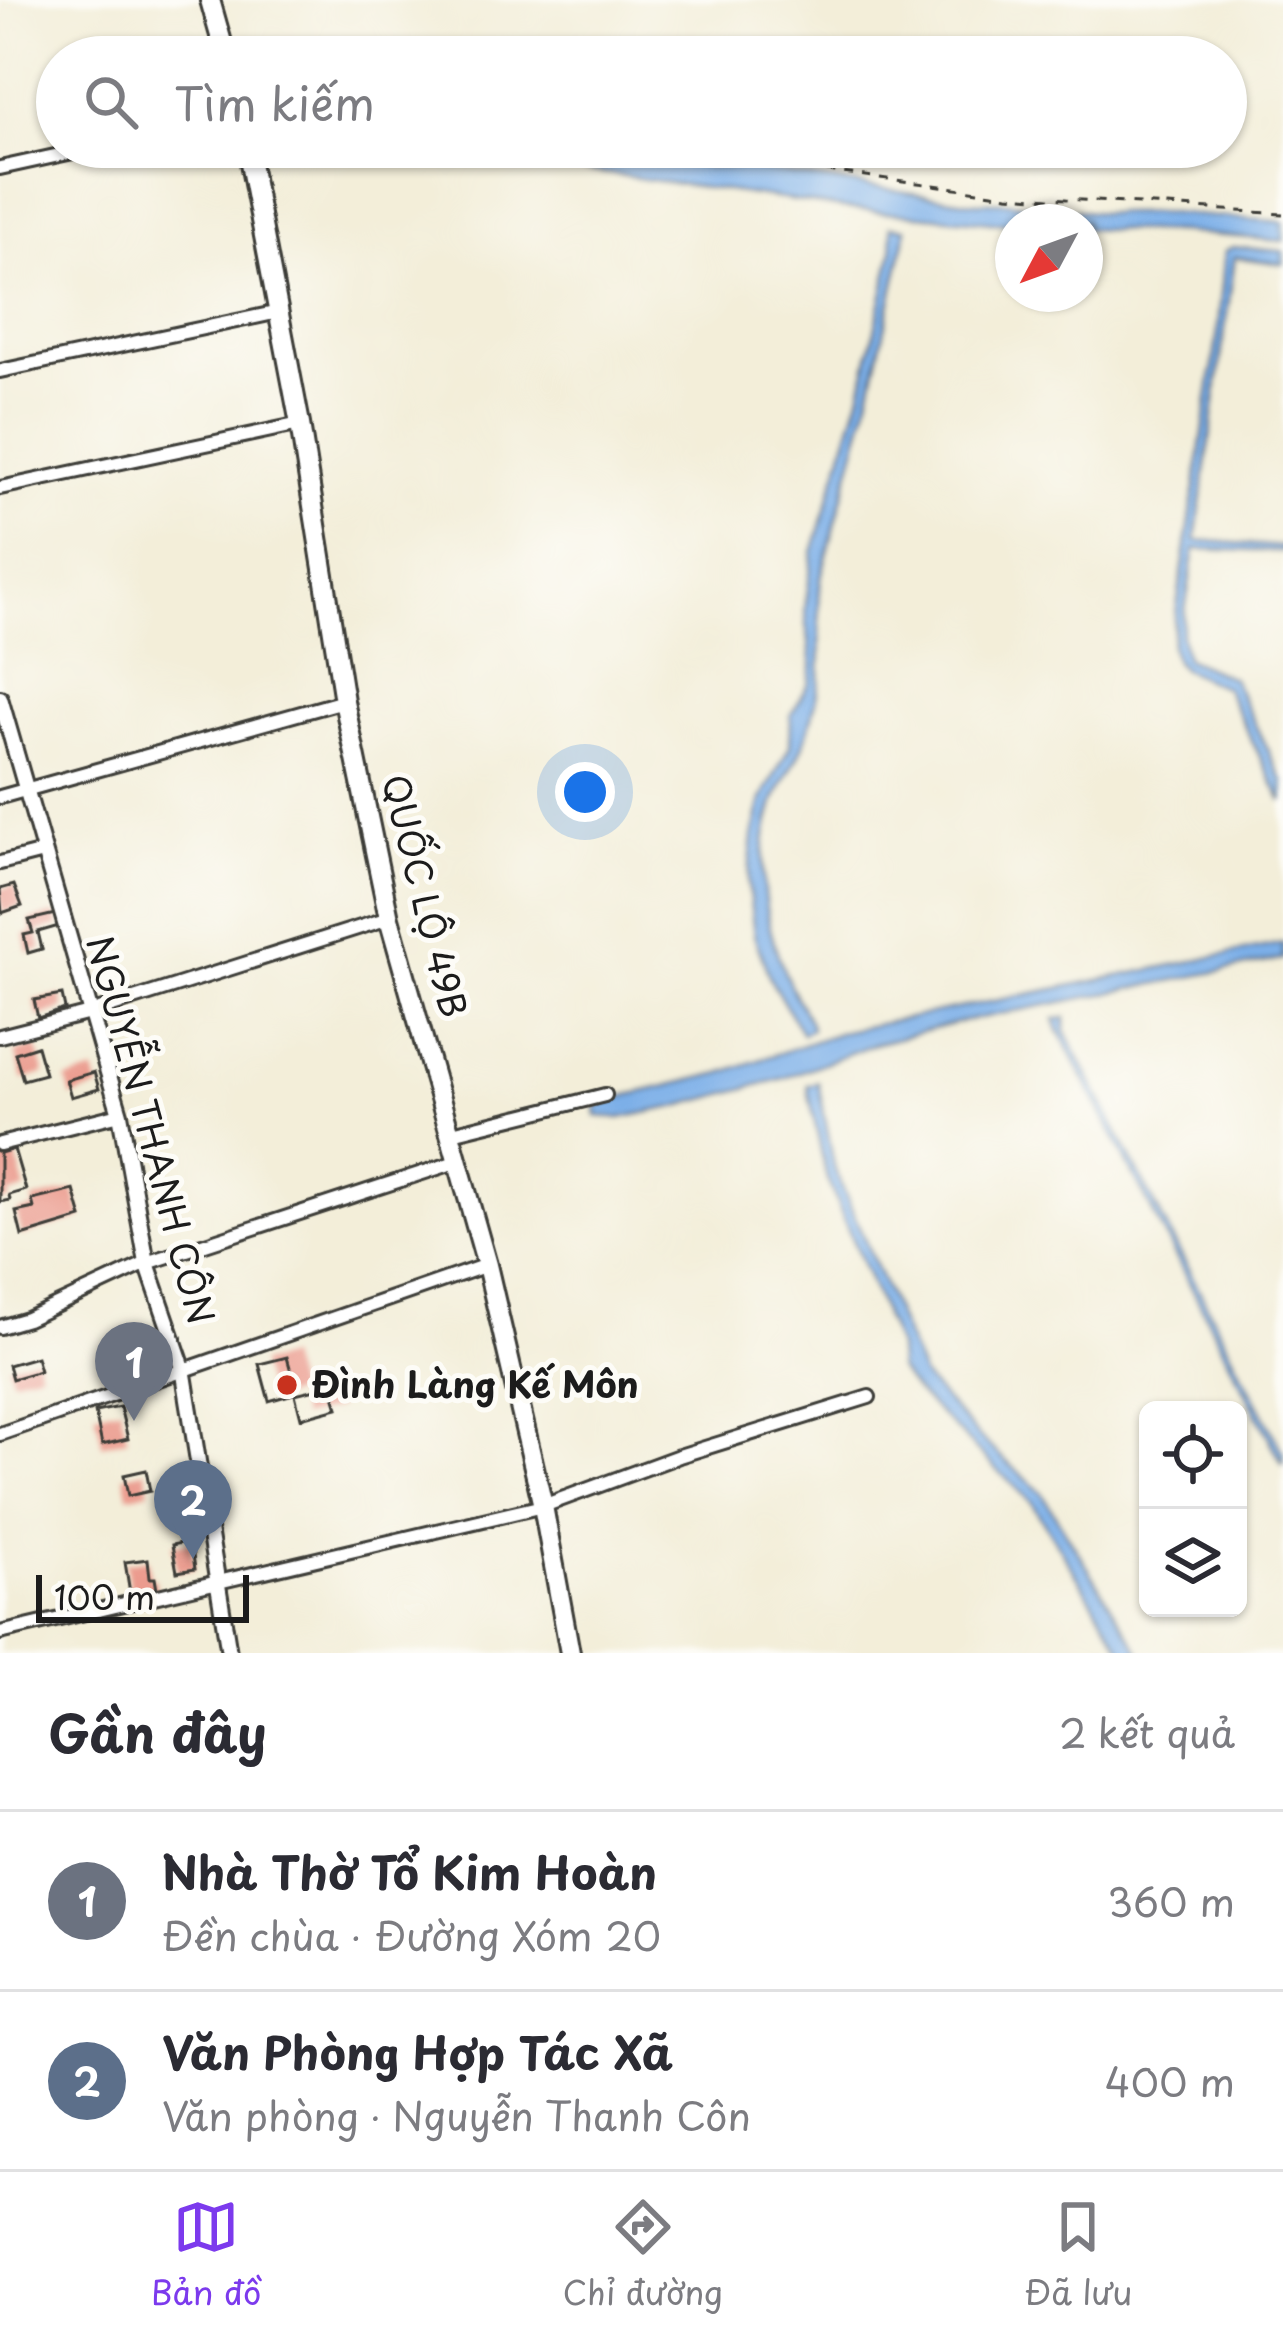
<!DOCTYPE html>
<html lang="vi">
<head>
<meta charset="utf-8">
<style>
  :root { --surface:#fff; --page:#f7f7f7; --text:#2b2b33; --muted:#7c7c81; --line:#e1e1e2; --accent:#7c3aed }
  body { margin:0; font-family:"Playpen Sans",sans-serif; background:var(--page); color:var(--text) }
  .controls { position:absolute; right:36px; bottom:36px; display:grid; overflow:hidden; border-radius:18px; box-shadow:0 3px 9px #0004 }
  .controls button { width:108px; height:108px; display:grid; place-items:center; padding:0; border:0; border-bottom:3px solid var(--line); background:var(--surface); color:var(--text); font:60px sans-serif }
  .compass { position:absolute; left:995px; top:204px; width:108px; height:108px; border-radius:50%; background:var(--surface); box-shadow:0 3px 9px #0004; rotate:229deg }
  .scale { position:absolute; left:36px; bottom:30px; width:213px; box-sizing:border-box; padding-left:12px; border:6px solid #1c1c1c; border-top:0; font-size:33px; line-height:42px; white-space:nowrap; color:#1c1c1c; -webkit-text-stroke:9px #fdfcf7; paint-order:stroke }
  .you { position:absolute; left:585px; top:792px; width:42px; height:42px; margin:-30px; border:9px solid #fff; border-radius:50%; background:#1a73e8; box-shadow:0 0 0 18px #1a73e833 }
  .badge { display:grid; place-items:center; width:78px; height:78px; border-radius:50%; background:var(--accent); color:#fff; font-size:39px; font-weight:700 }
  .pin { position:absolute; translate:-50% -99px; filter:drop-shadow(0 3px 6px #0008) }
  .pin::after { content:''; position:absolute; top:63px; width:42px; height:36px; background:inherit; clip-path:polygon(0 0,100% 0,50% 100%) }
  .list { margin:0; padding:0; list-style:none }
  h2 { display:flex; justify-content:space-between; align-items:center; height:156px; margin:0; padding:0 48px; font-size:51px }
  h2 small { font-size:39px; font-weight:400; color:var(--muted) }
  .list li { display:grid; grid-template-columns:78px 1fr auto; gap:36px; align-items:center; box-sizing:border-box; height:180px; padding:0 48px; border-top:3px solid var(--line) }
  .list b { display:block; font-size:45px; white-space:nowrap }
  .list p { margin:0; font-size:39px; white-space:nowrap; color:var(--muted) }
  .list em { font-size:39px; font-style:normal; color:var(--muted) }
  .icon { flex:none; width:66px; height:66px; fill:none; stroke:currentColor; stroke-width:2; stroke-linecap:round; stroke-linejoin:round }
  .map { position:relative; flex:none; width:1283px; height:1653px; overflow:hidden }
  .search { position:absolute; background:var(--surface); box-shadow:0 3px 9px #0004; left:36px; right:36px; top:36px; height:132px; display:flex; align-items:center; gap:30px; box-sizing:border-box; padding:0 42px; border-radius:66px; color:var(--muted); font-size:45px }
  .sheet { height:516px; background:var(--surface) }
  nav { display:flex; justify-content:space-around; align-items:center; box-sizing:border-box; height:168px; border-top:3px solid var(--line); background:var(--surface); font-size:33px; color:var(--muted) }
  nav a { display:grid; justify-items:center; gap:6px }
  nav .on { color:var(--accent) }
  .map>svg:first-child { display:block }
  .water { fill:#7cafe8; stroke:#4c6682; stroke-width:3 }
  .building { fill:#eb9b8e }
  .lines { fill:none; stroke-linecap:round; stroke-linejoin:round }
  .minor-casing { stroke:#3c3c38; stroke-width:18 }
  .tertiary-casing { stroke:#3c3c38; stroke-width:20 }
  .primary-casing { stroke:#3c3c38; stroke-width:24 }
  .path { stroke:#3c3c38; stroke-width:3; stroke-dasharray:9 9; stroke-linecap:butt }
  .minor { stroke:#fff; stroke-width:12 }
  .tertiary { stroke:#fff; stroke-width:14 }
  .primary { stroke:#fff; stroke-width:18 }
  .poi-dot { fill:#c8321e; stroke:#fdfcf7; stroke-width:4.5 }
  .labels { text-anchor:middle; stroke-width:10; stroke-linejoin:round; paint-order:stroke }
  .street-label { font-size:36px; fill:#1c1c1c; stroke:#fdfcf7 }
  .poi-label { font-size:36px; font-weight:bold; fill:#1c1c1c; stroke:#fdfcf7; text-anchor:start }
</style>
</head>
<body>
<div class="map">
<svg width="1283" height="1653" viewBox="0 0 1283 1653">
  <rect width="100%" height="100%" fill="#fdfcf7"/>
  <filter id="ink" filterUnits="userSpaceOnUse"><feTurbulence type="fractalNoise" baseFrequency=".00833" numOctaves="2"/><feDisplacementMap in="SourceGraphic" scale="24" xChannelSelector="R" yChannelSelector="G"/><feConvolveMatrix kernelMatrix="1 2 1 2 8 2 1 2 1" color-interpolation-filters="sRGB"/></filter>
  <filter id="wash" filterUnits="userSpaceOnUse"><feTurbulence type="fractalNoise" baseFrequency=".004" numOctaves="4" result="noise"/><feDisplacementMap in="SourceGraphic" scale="48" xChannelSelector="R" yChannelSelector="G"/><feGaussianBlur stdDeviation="2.7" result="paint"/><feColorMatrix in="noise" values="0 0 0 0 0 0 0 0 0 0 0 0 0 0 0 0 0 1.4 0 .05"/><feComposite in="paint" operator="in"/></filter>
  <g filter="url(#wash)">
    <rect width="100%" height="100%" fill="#f3eed9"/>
    <path class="water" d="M553,147l80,4 73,16 41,1 226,34h33l94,11h69l114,9v19l-104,-9 -94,-3v-7l-72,2 -170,-16 -274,-40 -16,-6z
      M891,226l15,2 -1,12 -39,172 -44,161c-8,43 5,86 -6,128 -5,18 -8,36 -17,53 -8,17 -19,32 -25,49 -25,79 -4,151 36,220l1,6 -9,5 -32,-55 -16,-44 -6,-52 5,-47 9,-37 28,-53 1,-31 18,-31 3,-18 -7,-57 8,-57 47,-156 33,-146z
      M1233,247l50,4v13l-48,-7 -39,283 87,7v5l-88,-3 -14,86 5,23 46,20 51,103v21l-58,-114 -42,-19 -8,-8 -4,-15 46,-307 8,-88z
      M1283,943v16l-323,63 -89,23 -87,33 -109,29 -55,11 -23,-2 -1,-8 12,-8 113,-27 123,-42z
      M1066,1018l-1,12 218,422v13l-224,-434 -4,-12z
      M818,1082l17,88 88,207 55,59 63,56 100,161h-16l-94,-151 -119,-114 -14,-19 -1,-22 -70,-168 -18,-85 -1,-9z"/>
    <g id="blocks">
      <path class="building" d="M14,885l8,21 -20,7 -2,-24z
        M55,914l4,12 -21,6 4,17 -14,4 -4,-18 9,-2 -4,-13z
        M62,995l3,14 -27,9 -4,-18z
        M37,1046l8,28 -22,6 -8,-27z
        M94,1072l5,17 -28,8 -5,-17z
        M14,1149l12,41 -17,5 1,5 -10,2v-49z
        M74,1190l8,28 -60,18 -6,-24 18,-4 -2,-8z
        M36,1357l4,14 -28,8 -4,-14z
        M287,1357l10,36 -28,8 -10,-37z
        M331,1385l7,23 -37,10 -6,-24z
        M120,1407l8,32 -26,6 -7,-33z
        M146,1470l4,21 -22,5 -4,-21z
        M191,1541l4,28 -18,3 -5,-27z
        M148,1559l2,19h5l3,18 -27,3 -6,-37z"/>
    </g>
  </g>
  <g filter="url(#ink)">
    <use href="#blocks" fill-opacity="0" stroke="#3c3c38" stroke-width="3"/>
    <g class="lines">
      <defs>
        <path id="minor" d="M0,168l96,-21
          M0,371l279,-59
          M0,488l300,-64
          M0,797l344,-96
          M0,863l43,-11
          M0,1036l90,-23 299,-95
          M452,1133l153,-38
          M0,1144l120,-30
          M0,1327l27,-8 120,-56 312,-102
          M0,1434l487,-169
          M0,1633l543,-127 136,-50 190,-59"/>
        <path id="tertiary" d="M0,698l120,416 27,149 36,105 46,285"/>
        <path id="primary" d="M210,0l16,57
          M247,147l53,277 44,277 45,217 98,347 56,241 27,147"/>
      </defs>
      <use href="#minor" class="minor-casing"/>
      <use href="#tertiary" class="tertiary-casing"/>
      <use href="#primary" class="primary-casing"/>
      <path class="path" d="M648,147l360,48 275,19"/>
      <use href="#minor" class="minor"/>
      <use href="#tertiary" class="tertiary"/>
      <use href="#primary" class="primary"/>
    </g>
  </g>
  <circle class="poi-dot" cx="287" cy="1385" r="12"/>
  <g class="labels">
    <g class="street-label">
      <text transform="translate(424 896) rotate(76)" y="13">QUỐC LỘ 49B</text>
      <text transform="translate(150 1130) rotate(75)" y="13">NGUYỄN THANH CÔN</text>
    </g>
    <g class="poi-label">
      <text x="311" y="1398">Đình Làng Kế Môn</text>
    </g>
  </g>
</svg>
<div class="controls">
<button><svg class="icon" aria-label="locate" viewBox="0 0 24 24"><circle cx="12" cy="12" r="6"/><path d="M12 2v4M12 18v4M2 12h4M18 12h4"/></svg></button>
<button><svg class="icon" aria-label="layers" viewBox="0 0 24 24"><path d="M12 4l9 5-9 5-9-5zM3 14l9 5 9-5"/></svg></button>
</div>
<svg class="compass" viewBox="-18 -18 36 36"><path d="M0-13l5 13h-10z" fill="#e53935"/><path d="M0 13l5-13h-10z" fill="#7c7c81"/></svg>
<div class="scale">100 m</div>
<div class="you"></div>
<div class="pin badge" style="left:134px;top:1421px;background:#6b7280">1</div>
<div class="pin badge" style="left:193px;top:1559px;background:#5c6f8a">2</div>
<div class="search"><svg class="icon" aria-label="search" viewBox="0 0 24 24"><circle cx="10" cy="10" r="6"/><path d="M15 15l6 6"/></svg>Tìm kiếm</div>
</div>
<section class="sheet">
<h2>Gần đây<small>2 kết quả</small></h2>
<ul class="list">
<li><span class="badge" style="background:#6b7280">1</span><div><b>Nhà Thờ Tổ Kim Hoàn</b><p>Đền chùa · Đường Xóm 20</p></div><em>360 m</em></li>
<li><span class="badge" style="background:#5c6f8a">2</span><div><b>Văn Phòng Hợp Tác Xã</b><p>Văn phòng · Nguyễn Thanh Côn</p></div><em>400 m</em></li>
</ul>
</section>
<nav>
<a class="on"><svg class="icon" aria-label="map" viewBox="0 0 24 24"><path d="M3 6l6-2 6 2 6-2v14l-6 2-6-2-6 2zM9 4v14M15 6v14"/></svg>Bản đồ</a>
<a><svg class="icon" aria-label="directions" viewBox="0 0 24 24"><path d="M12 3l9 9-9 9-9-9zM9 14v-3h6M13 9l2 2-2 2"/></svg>Chỉ đường</a>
<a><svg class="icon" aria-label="saved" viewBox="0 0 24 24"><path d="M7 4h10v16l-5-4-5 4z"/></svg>Đã lưu</a>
</nav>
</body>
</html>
